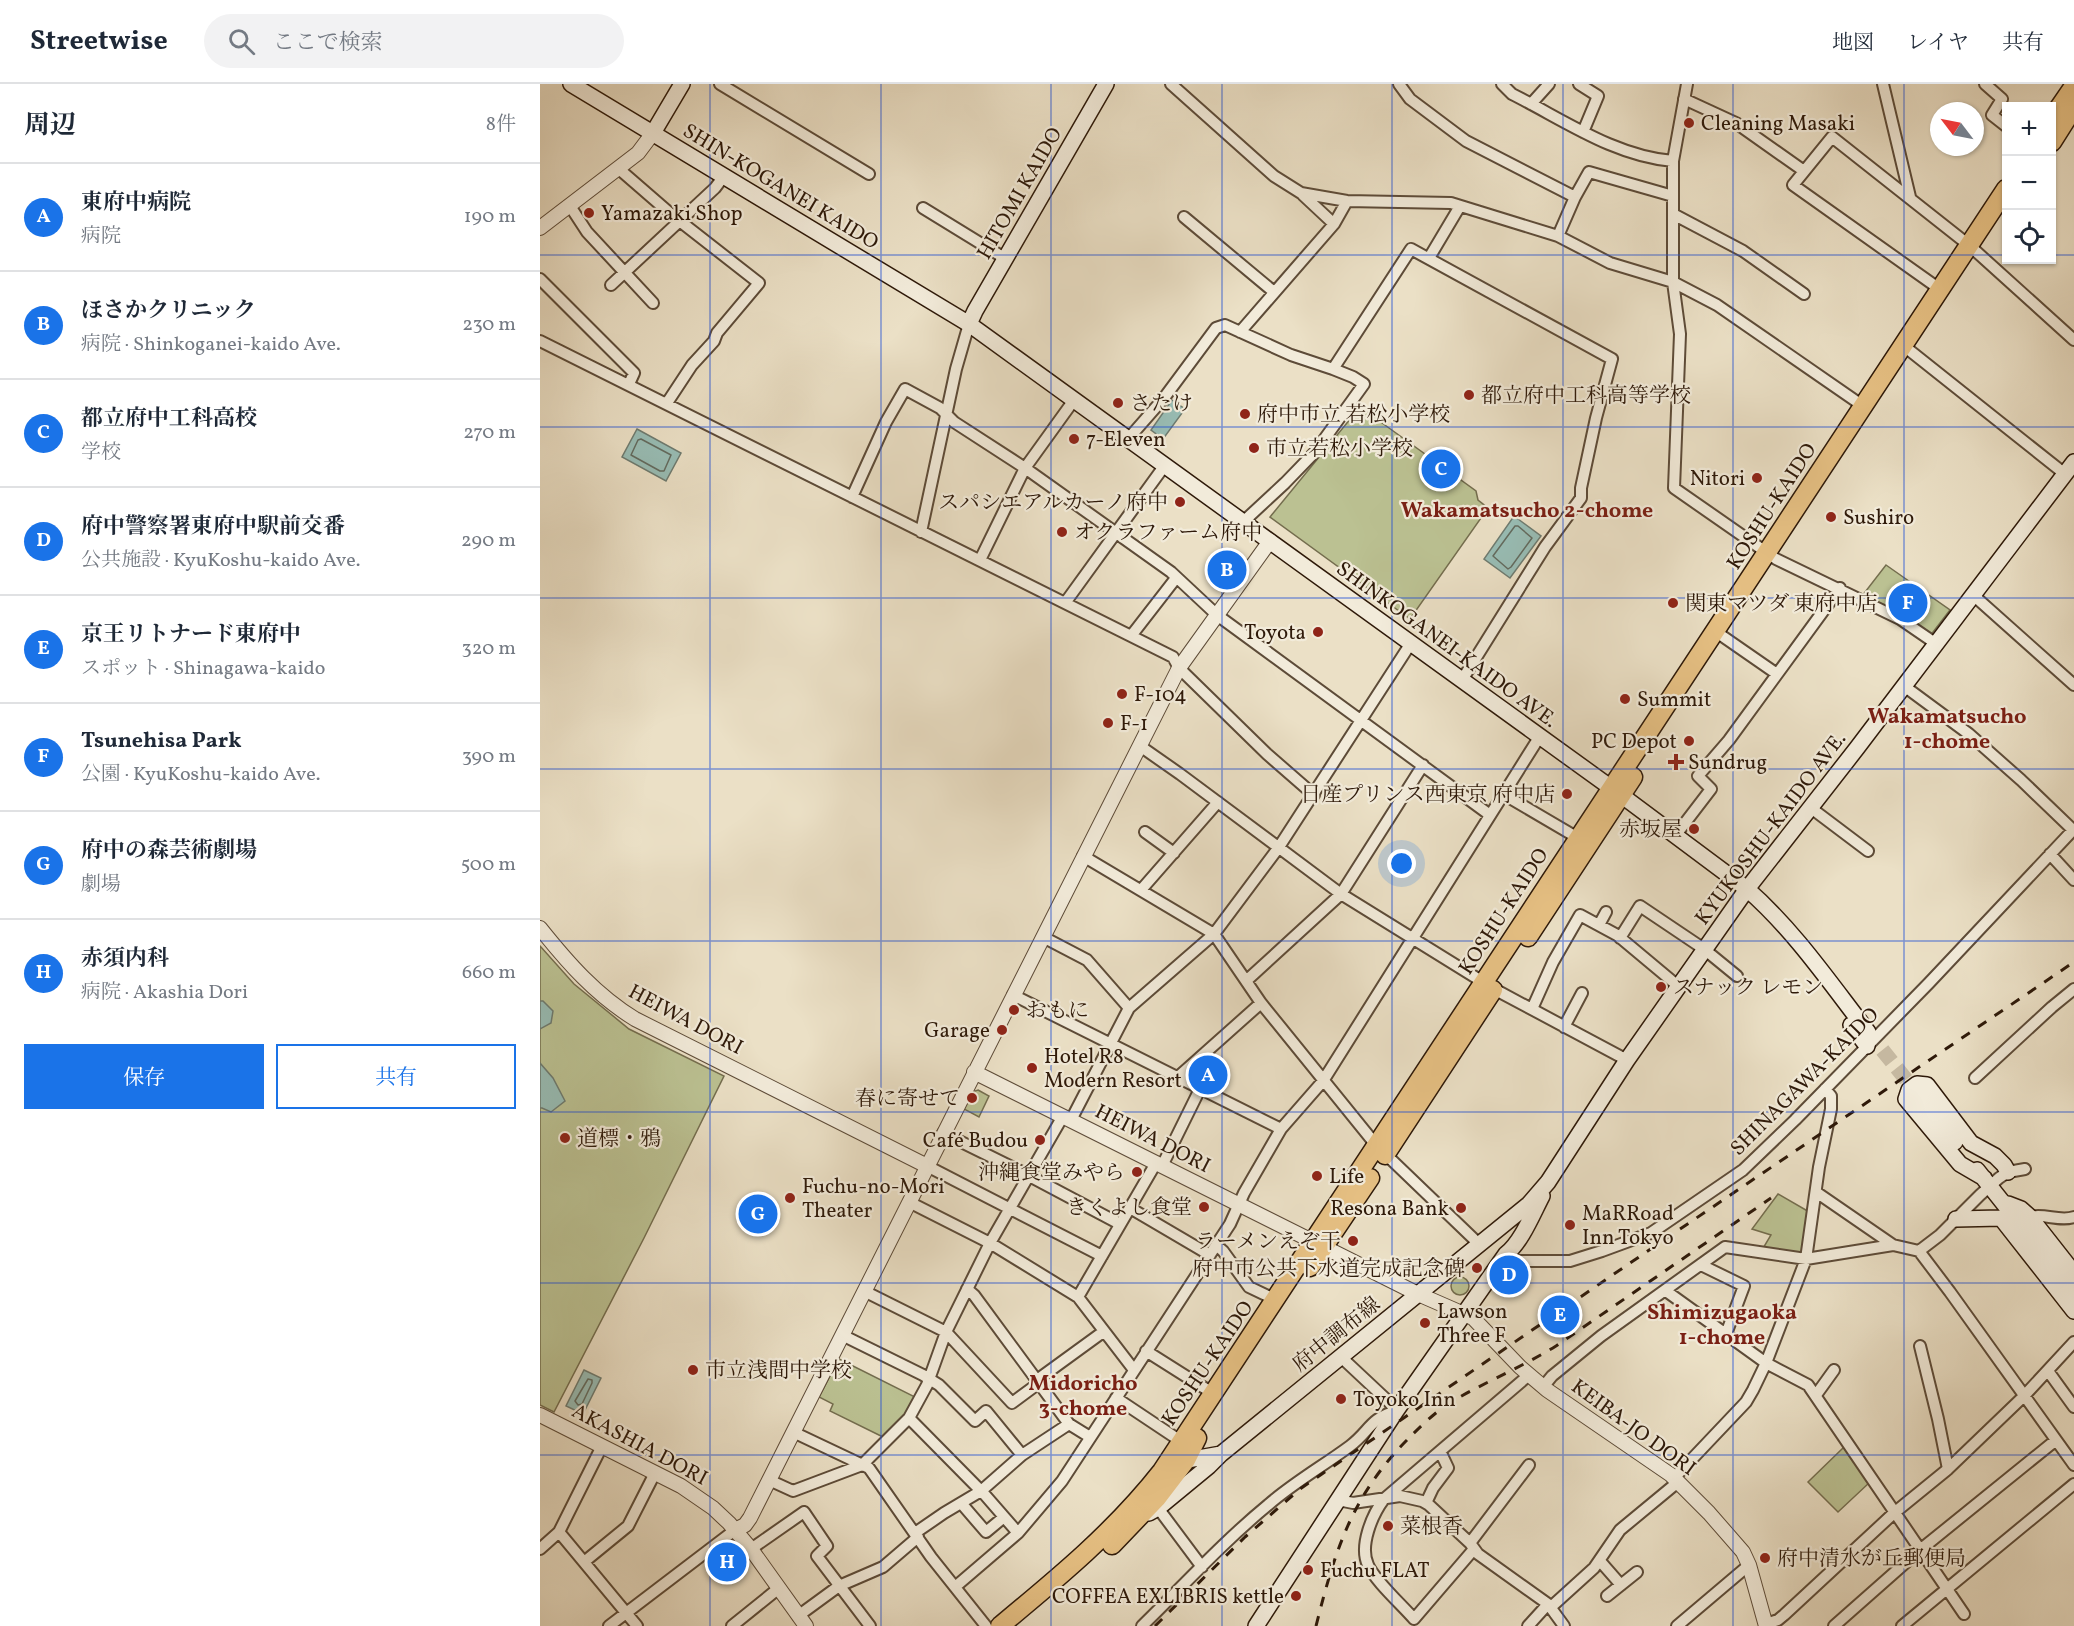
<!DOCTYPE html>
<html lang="ja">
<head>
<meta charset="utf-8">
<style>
  :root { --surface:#fff; --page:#f2f2f3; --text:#1f2937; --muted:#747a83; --line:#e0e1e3; --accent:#1a73e8 }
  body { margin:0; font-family:Vollkorn,"Noto Serif JP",serif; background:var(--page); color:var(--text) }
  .controls { position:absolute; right:18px; top:18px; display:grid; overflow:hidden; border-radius:0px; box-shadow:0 2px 4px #0004 }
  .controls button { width:54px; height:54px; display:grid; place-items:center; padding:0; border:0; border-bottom:2px solid var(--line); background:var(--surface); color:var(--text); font:30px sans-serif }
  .compass { position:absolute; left:1390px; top:18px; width:54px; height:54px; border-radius:50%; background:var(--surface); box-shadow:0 2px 4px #0004; rotate:302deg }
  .you { position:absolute; left:862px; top:780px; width:21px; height:21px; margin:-15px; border:4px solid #fff; border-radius:50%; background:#1a73e8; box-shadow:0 0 0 9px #1a73e833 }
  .badge { display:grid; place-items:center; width:39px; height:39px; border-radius:50%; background:var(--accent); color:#fff; font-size:20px; font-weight:700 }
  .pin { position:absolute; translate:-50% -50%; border:3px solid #fff; box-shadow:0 2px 6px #0006 }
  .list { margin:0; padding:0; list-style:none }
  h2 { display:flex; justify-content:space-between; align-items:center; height:78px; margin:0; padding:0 24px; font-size:26px }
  h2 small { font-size:20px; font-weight:400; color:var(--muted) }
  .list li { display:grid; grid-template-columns:39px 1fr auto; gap:18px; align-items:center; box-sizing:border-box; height:108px; padding:0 24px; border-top:2px solid var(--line) }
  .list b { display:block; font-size:22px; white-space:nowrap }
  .list p { margin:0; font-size:20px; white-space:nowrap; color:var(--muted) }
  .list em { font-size:20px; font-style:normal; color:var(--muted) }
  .actions { display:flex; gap:12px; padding:18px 24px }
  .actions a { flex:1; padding:14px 0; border:2px solid var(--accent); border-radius:0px; text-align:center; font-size:21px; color:var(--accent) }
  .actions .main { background:var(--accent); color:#fff }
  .icon { flex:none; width:33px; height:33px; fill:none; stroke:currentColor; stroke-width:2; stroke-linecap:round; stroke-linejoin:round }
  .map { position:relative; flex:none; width:1534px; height:1542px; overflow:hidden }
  header { display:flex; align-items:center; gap:36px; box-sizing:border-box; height:84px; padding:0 30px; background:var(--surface); border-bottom:2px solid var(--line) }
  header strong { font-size:28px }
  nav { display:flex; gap:33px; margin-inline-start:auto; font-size:21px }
  .search { width:420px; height:54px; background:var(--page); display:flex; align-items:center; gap:15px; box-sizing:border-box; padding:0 21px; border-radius:33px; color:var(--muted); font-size:22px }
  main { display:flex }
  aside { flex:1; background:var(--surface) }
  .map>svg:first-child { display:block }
  .green { fill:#bbc192; stroke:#746d4e; stroke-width:1.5 }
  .water { fill:#98bdb5; stroke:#6e7b70; stroke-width:1.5 }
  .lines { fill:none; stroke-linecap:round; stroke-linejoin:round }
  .shore { stroke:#636b5f; stroke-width:1.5 }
  .secondary-tunnel { stroke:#c5b8a0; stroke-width:15; stroke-dasharray:15 8; stroke-linecap:butt }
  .minor-casing { stroke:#5d4b38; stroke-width:14 }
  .tertiary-casing { stroke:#5d4b38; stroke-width:16 }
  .secondary-casing { stroke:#2e1909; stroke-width:18 }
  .trunk-casing { stroke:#2e1909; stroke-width:21 }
  .minor { stroke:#f2ebda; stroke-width:10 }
  .tertiary { stroke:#f2ebda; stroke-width:14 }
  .secondary { stroke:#f2ebda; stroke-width:15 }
  .trunk { stroke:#e6c083; stroke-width:18 }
  .rail { stroke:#2e1909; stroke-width:3; stroke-dasharray:10 10; stroke-linecap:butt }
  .grid { fill:none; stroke:#1d4ed8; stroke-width:1.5; stroke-opacity:0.55 }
  .poi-dot { fill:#8f2418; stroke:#f2ebda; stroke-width:2 }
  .labels { text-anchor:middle; stroke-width:4.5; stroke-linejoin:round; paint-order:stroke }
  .poi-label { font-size:21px; fill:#2e1909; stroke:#f2ebda; text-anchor:start }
  .street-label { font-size:21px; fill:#2e1909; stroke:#f2ebda }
  .neighbourhood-label { font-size:22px; font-weight:bold; fill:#7a1f14; stroke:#f2ebda }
</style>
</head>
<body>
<header>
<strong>Streetwise</strong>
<div class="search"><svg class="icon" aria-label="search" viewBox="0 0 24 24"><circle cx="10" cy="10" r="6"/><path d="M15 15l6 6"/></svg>ここで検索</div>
<nav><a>地図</a><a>レイヤ</a><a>共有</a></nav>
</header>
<main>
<aside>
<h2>周辺<small>8件</small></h2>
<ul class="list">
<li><span class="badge">A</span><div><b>東府中病院</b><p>病院</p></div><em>190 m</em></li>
<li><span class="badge">B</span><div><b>ほさかクリニック</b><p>病院 · Shinkoganei-kaido Ave.</p></div><em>230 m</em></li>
<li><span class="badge">C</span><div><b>都立府中工科高校</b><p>学校</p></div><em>270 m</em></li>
<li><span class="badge">D</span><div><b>府中警察署東府中駅前交番</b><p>公共施設 · KyuKoshu-kaido Ave.</p></div><em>290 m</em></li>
<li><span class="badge">E</span><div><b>京王リトナード東府中</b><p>スポット · Shinagawa-kaido</p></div><em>320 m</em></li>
<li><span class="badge">F</span><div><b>Tsunehisa Park</b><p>公園 · KyuKoshu-kaido Ave.</p></div><em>390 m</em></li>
<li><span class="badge">G</span><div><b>府中の森芸術劇場</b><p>劇場</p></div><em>500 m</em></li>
<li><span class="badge">H</span><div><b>赤須内科</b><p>病院 · Akashia Dori</p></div><em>660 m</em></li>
</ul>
<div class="actions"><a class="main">保存</a><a>共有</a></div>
</aside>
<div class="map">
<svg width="1534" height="1542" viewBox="0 0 1534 1542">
  <rect width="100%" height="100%" fill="#ebe0c6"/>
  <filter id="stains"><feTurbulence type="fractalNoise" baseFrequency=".00333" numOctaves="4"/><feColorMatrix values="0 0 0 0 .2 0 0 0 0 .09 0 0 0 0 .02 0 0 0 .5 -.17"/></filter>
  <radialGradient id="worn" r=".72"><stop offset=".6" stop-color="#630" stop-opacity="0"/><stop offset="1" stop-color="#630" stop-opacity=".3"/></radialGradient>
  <path class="green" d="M820,323l116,84 2,9 10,8 -78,111 -140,-102z
    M1346,481l64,45 -20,26 -68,-40z
    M0,862l34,38 55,45 95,47 -80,162 -90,174 -14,-7z
    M438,1006l11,6 -10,21 -15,-8 8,-17z
    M1238,1110l33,19 -9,42 -40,-5 9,-15 -19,-6z
    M911 1202a9 9 0 1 1 18 0a9 9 0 1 1-18 0Z
    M299,1275l76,38 -8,16 -24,24 -53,-26 3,-7 -14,-7z
    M1303,1364h3l23,35 -31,29 -30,-30z"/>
  <path class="water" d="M632,316l13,9 -22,30 -12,-9z
    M97,345l44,24 -15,28 -44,-24z
    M974,432l27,20 -31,42 -26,-19z
    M0,917h3l10,10 -2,12 -11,6z
    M0,979l13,15 12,23 -14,11 -9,-4h-2z
    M44,1286l17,8 -18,36 -17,-8z"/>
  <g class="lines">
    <path class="shore" d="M101,355l30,16 -7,16h-4l-29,-16 7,-15z
      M975,442h3l14,12 -21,29 -3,2 -15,-13z
      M48,1295l4,1v3l-10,21 -4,1 -3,-4z"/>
    <path class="secondary-tunnel" d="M1328,948l52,65"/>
    <defs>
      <path id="minor" d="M180,0l149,90
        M631,0l103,92 27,17 46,8 104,2 107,33 52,27 63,19 44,23 146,101
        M859,0l11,15 56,42 109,56 -17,39
        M962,0l10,10c52,26 102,62 161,67
        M1039,0l19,12 -15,36
        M1147,0l-14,77v121l7,52 -6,154 102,71 124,60 35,24
        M1343,0l27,113
        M1445,0l17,15 -10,16 14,11
        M1144,15l52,24 68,48
        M991,20l18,-20
        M79,85l53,46 87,68 -42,50 -3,8 -22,24 -25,38
        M763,111l31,29
        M1035,113l14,-25 84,24
        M30,122l17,26 66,71
        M383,124l83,51
        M1133,130l70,37 61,43
        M644,133l90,75
        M889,174l31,-52
        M0,195l94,94 -5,11
        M71,201l104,-97 9,-12
        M1401,206l-148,-105 39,-48 138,109 104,94
        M700,248l94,-108 13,-23
        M0,257l633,316 6,11 88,86 47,41
        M1364,262l161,128
        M588,355l36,-41 52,-70 9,-3 66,30 42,14
        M312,413l34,-75 19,-33 35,19 14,14 71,46 146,104 46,43 273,200
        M703,438l42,-39 30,-31 49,-68 -11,-7 -20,-8 78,-120 201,110 -16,59 -15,70v10l-36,49 -83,133
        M381,448l35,-163 13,-45
        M440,476l45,-92 49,-68
        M1432,510l102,91
        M525,519l100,-138
        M1175,547l62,43
        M591,552l45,-58
        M1364,602l65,48 52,46 52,50
        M600,662l40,28 161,120 142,88
        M963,710l75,44
        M1271,724l57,43
        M605,748l29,21
        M1135,752l36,-47 -13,-13 31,-36 111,-152
        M1510,770l24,26
        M543,772l131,78 47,69 115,142 103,99
        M601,806l77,-88
        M1059,841l7,-13
        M503,853l44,23 42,48
        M1080,854l20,-32 64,43 33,27
        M706,897l95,-87 82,-129
        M954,905l133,71
        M473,911l268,134
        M992,925l21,-47 27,-47 37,20 61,51
        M1024,943l18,-34
        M638,993l83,-74
        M1435,994l77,-71 22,-18
        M531,1036l58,-112 85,-74 65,-87 132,-204
        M403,1049l79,39 98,52
        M387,1082l175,90
        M622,1082l38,-77
        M1276,1108l77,53
        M369,1118l81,41 88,54 56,73
        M590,1124l80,47
        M1490,1133c14,-4 30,5 44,0
        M676,1161l7,6 26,36 27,13
        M1379,1167l31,41 124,173
        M964,1173l11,4h55l32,-10 49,-18 92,-63 52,-50 134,-137 145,-154
        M1161,1181l43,21 -18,48
        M427,1205l7,6 95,129 21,13
        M324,1207l82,41 66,71 27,-20
        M1126,1207l100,72 42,22 156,229
        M538,1213l78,-134
        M302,1251l81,40 16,10 36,36 11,-10 36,44
        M1380,1262l18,73 10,50
        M606,1267l68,43
        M1508,1287l26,36
        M497,1296l66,-48
        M1003,1303l9,-11 49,-40 124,-89 81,12 87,-14 26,6 21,-16 40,-40 19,-17 9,-6 17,-3
        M1276,1311l18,-25
        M576,1314l66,44
        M369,1334l76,77 33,38
        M253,1348l76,36 62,89 55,69
        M1134,1394l72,-76 7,-12 13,-27 40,-104 13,-92 12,-58v-13l-6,-7
        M229,1396l24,11 69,-26 47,-47 18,-33 19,-53 44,-89 73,-127
        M798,1416l15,3 47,-7 22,5 7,4 41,38 8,11 70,50 16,22
        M421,1419l25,29 18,-15
        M886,1419l7,-15 15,-20 -8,-17
        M618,1424l44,59
        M19,1448l78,94
        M375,1449l29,-20 37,-22 41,-36 47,-31
        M930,1459l59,-78
        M0,1465l19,-17 43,-86
        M211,1465l53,-37 23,34 -10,10 53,70
        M934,1465l-60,70c-12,-14 -39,-38 -46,-54 -9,-19 4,-50 16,-66l145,-124
        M1060,1477l21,24
        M44,1478l44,-36 27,-53
        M415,1503l63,-54 44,-52 168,-257 14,-31 37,-64 42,-48 217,-345
        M1067,1512l30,-24
        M1011,1523l43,-39 26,-38 58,-48
        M258,1532l41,-30 44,-19 35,-30
        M1226,1540l12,-4 6,-5 110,-102 54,-44 76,-73 50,-54
        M69,1542l126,-96
        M192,1542l47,-38
        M602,1542c42,-41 81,-84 126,-121 25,-22 55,-39 82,-59 20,-15 19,-27 46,-35l-7,-9 -48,-45
        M988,1542l20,-22
        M1137,1542l72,-61
        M1294,1542l86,-76 136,-110
        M1362,1542l172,-142"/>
      <path id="tertiary" d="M0,144l98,-75 15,-20
        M0,844c28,35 56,67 95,91l292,147
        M434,988l444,222 55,24 47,49 27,23 124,85 38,38 34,39 6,13 17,61
        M0,1331l141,71 32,22 16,15 22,26 55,77
        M195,1446l10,-5 5,-7 429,-850 91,-127"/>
      <path id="secondary" d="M31,0l398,240 652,471 126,94c47,41 83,94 121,143
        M113,49l29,-49
        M429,240l6,-13 131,-227
        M1311,941l16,21
        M1380,1013l35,45
        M1437,1086l97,122
        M1444,1094l-24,-14 -54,-65 3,-9 8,-6 10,1 44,58 24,13 9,9 4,7
        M1468,1120l13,5 9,8 44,56
        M1416,1135l45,-1 73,93
        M636,1378l45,-8
        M609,1429l9,-5 51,-42 12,-12 308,-250 19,-22 79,-122 120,-171 110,-141 217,-286
        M716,1542l140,-215 110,-157c15,-11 27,-41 36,-58"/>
      <path id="trunk" d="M1512,34l22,-32
        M1512,58l22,-35
        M988,853l105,-160
        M845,1071l108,-165
        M770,1183l60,-89
        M572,1461l45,-47 29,-38 11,-22
        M460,1542c58,-48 115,-95 162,-155l844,-1282"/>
    </defs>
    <use href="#minor" class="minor-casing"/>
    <use href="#tertiary" class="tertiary-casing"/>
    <use href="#secondary" class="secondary-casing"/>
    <use href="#trunk" class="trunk-casing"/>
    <use href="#minor" class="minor"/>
    <use href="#tertiary" class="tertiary"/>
    <use href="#secondary" class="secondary"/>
    <use href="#trunk" class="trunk"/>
    <path class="rail" d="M615,1542l90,-89 55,-48 333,-228 441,-299
      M776,1542c19,-75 35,-129 91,-186 13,-13 28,-28 44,-38 34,-20 71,-35 105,-56l215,-148"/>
  </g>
  <path class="grid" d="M170,0v1542M341,0v1542M511,0v1542M682,0v1542M852,0v1542M1023,0v1542M1193,0v1542M1364,0v1542M0,171h1466M1512,171h22M0,343h1534M0,514h1534M0,685h1534M0,857h1534M0,1028h1534M0,1199h1534M0,1371h1534"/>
  <g class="poi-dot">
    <circle cx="1149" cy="39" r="6"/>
    <circle cx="49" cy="129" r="6"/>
    <circle cx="929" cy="311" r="6"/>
    <circle cx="578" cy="319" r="6"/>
    <circle cx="705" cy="330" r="6"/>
    <circle cx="534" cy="355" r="6"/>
    <circle cx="714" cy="364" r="6"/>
    <circle cx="1217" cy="394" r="6"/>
    <circle cx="640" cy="418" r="6"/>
    <circle cx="1291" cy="433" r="6"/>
    <circle cx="522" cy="448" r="6"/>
    <circle cx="1133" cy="519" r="6"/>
    <circle cx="778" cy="548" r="6"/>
    <circle cx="582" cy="610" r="6"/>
    <circle cx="1085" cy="615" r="6"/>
    <circle cx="568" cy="639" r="6"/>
    <circle cx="1149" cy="657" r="6"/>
    <path d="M1133 669h6v6h6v6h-6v6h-6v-6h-6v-6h6z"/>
    <circle cx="1027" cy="710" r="6"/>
    <circle cx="1154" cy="745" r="6"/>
    <circle cx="1121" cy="903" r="6"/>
    <circle cx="474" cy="926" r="6"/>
    <circle cx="462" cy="946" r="6"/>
    <circle cx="492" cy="984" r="6"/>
    <circle cx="432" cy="1014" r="6"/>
    <circle cx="25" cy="1054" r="6"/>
    <circle cx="500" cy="1056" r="6"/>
    <circle cx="597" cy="1088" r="6"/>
    <circle cx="777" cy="1092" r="6"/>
    <circle cx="250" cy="1114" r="6"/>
    <circle cx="664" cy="1123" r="6"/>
    <circle cx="921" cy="1124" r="6"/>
    <circle cx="1030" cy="1141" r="6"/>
    <circle cx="813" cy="1157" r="6"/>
    <circle cx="937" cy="1184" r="6"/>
    <circle cx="885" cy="1239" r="6"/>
    <circle cx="153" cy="1286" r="6"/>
    <circle cx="801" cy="1315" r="6"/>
    <circle cx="848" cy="1442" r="6"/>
    <circle cx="1225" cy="1474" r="6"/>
    <circle cx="768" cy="1486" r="6"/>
    <circle cx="756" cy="1512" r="6"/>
  </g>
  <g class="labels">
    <g class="poi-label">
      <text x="1161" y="46">Cleaning Masaki</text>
      <text x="61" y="136">Yamazaki Shop</text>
      <text x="941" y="318">都立府中工科高等学校</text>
      <text x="590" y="326">さたけ</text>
      <text x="717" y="337">府中市立 若松小学校</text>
      <text x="546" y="362">7-Eleven</text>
      <text x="726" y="371">市立若松小学校</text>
      <text x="1205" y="401" text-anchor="end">Nitori</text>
      <text x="628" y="425" text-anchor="end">スパシエアルカーノ府中</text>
      <text x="1303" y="440">Sushiro</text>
      <text x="534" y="455">オクラファーム府中</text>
      <text x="1145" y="526">関東マツダ 東府中店</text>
      <text x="766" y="555" text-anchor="end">Toyota</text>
      <text x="594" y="617">F-104</text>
      <text x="1097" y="622">Summit</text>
      <text x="580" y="646">F-1</text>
      <text x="1137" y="664" text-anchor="end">PC Depot</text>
      <text x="1148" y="685">Sundrug</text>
      <text x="1015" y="717" text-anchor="end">日産プリンス西東京 府中店</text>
      <text x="1142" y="752" text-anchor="end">赤坂屋</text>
      <text x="1133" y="910">スナック レモン</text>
      <text x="486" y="933">おもに</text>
      <text x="450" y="953" text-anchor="end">Garage</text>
      <text x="504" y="979">Hotel R8<tspan x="504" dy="24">Modern Resort</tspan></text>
      <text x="420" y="1021" text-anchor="end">春に寄せて</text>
      <text x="37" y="1061">道標・鴉</text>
      <text x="488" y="1063" text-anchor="end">Café Budou</text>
      <text x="585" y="1095" text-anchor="end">沖縄食堂みやら</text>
      <text x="789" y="1099">Life</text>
      <text x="262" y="1109">Fuchu-no-Mori<tspan x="262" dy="24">Theater</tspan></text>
      <text x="652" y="1130" text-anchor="end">きくよし食堂</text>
      <text x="909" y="1131" text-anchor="end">Resona Bank</text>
      <text x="1042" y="1136">MaRRoad<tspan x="1042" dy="24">Inn Tokyo</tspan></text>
      <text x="801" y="1164" text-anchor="end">ラーメンえぞ干</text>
      <text x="925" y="1191" text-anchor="end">府中市公共下水道完成記念碑</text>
      <text x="897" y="1234">Lawson<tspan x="897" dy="24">Three F</tspan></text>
      <text x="165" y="1293">市立浅間中学校</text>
      <text x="813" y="1322">Toyoko Inn</text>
      <text x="860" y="1449">菜根香</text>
      <text x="1237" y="1481">府中清水が丘郵便局</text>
      <text x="780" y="1493">Fuchu FLAT</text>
      <text x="744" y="1519" text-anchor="end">COFFEA EXLIBRIS kettle</text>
    </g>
    <g class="street-label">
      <text transform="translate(241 102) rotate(31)" y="7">SHIN-KOGANEI KAIDO</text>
      <text transform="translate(479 109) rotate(-60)" y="7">HITOMI KAIDO</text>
      <text transform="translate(1231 422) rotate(-57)" y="7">KOSHU-KAIDO</text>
      <text transform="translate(907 560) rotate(36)" y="7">SHINKOGANEI-KAIDO AVE.</text>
      <text transform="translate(1230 744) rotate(-53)" y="7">KYUKOSHU-KAIDO AVE.</text>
      <text transform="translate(963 827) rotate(-57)" y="7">KOSHU-KAIDO</text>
      <text transform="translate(146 935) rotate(28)" y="7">HEIWA DORI</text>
      <text transform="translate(1264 997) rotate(-45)" y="7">SHINAGAWA-KAIDO</text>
      <text transform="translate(613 1054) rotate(27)" y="7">HEIWA DORI</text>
      <text transform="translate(796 1250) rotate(-39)" y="7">府中調布線</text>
      <text transform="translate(667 1279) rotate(-56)" y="7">KOSHU-KAIDO</text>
      <text transform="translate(1094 1343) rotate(36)" y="7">KEIBA-JO DORI</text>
      <text transform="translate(100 1360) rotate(28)" y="7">AKASHIA DORI</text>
    </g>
    <g class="neighbourhood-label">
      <text x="987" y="433">Wakamatsucho 2-chome</text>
      <text x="1407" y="639">Wakamatsucho<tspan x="1407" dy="25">1-chome</tspan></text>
      <text x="1182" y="1235">Shimizugaoka<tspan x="1182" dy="25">1-chome</tspan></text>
      <text x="543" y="1306">Midoricho<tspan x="543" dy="25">3-chome</tspan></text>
    </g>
  </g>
  <rect width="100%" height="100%" filter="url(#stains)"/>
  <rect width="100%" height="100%" fill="url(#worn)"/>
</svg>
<div class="controls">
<button>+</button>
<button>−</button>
<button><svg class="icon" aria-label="locate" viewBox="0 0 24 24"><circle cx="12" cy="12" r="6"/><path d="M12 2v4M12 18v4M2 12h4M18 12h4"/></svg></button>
</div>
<svg class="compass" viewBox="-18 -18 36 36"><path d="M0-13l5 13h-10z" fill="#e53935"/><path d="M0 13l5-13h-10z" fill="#747a83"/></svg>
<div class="you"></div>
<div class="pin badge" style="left:668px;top:991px">A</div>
<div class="pin badge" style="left:687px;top:486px">B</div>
<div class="pin badge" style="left:901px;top:385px">C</div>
<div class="pin badge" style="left:969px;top:1191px">D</div>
<div class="pin badge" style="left:1020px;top:1231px">E</div>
<div class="pin badge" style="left:1368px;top:519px">F</div>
<div class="pin badge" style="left:218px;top:1130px">G</div>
<div class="pin badge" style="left:187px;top:1478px">H</div>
</div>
</main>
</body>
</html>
